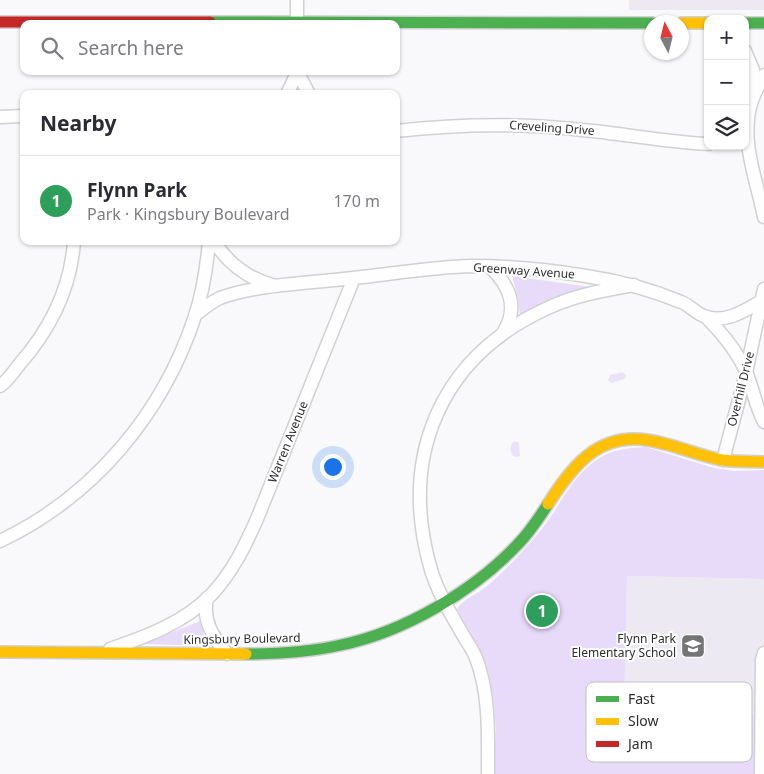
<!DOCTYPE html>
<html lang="en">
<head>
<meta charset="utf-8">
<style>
  :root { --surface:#fff; --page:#f7f7f7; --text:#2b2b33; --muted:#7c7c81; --line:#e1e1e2; --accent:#b45309 }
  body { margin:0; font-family:"Noto Sans",sans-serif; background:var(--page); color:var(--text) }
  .controls { position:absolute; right:15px; top:15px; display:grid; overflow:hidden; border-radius:10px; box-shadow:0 1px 4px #0004 }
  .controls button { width:45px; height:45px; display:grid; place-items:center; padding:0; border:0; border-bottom:1px solid var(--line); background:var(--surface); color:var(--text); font:25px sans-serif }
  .compass { position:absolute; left:644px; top:15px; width:45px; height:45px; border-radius:50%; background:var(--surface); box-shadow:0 1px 4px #0004; rotate:353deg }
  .you { position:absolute; left:332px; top:466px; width:18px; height:18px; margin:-12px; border:4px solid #fff; border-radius:50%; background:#1a73e8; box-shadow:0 0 0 8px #1a73e833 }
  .badge { display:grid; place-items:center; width:32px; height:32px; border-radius:50%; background:var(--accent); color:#fff; font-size:16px; font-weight:700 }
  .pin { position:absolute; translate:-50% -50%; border:2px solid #fff; box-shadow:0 1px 5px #0006 }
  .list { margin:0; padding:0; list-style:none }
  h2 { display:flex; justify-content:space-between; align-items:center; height:65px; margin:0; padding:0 20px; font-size:21px }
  h2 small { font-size:16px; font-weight:400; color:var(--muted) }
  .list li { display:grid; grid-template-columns:32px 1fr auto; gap:15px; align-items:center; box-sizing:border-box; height:90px; padding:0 20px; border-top:1px solid var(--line) }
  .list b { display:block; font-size:19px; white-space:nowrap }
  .list p { margin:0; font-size:16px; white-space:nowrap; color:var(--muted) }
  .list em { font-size:16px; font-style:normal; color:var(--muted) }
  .icon { flex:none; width:28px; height:28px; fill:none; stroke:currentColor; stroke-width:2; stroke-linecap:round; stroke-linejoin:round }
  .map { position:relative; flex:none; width:764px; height:774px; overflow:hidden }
  .search { position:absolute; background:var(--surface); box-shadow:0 1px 4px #0004; left:20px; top:20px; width:380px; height:55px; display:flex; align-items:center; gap:12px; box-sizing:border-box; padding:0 18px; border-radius:10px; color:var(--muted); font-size:19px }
  .panel { position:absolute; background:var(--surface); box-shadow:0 1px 4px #0004; left:20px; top:90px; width:380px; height:155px; border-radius:10px }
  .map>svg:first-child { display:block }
  .built { fill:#ede9f2 }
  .green { fill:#e8dbfa }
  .water { fill:#ebe2f8 }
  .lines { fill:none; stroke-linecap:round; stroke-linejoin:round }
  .street-casing { stroke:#d1d0d2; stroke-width:15 }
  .fast-casing { stroke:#d1d0d2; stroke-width:14 }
  .slow-casing { stroke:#d1d0d2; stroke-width:14 }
  .jam-casing { stroke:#d1d0d2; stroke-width:14 }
  .street { stroke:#fefefe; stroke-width:12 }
  .fast { stroke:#4caf50; stroke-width:11 }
  .slow { stroke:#ffc107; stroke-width:11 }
  .jam { stroke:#c62828; stroke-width:11 }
  .labels { text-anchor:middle; stroke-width:4; stroke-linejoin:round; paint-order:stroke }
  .street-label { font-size:12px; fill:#2d2c2e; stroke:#fff }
  .poi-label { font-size:12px; fill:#2d2c2e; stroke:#fff; text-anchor:end }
  .key { fill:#fff; stroke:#c0c0c0; stroke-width:1 }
  .key-label { font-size:14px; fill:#2d2c2e }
</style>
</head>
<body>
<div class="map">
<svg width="764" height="774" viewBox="0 0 764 774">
  <rect width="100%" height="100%" fill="#f9f8fb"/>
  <path class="built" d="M629,0h135v10h-135z
    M627,576l137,3v63l-4,9 -1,64 -135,-3z"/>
  <path class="green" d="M512,276l86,12 -78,31 -1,-17z
    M646,447l68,21 20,3 30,-1v109l-137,-3 -3,136 135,3v59h-266l3,-45 -2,-24 -5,-31 -8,-21 -24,-44c7,-11 21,-15 30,-23 18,-15 34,-33 49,-50 21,-23 33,-57 59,-75 16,-12 32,-13 51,-14z
    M200,621l4,15 8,10 -69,-2z"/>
  <path class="water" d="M623,372l3,4 -2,3 -12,4 -4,-2 2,-6z
    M515,441l4,2 1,13 -3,1 -4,-1c-3,-5 -4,-12 2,-15z"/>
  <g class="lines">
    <defs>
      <path id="street" d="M297,24v-24
        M745,51l8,19 2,21
        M298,73l11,21
        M764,75c-5,10 -11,20 -14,32 -9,37 7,74 14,110
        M287,94l11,-23
        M0,117l24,-1
        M396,131c62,-7 125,-8 187,-1 42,4 83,12 125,14
        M214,241c14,23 35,38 61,45
        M490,267c20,19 29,41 13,66
        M195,315c8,-6 16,-13 25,-17 34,-13 88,-15 124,-19 43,-4 85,-12 128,-13 38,0 77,4 114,10 33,5 64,13 95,26 9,3 16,13 26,15 19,6 37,-6 53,-15
        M706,317c17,17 32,35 41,57 6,16 9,33 17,48
        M0,386c7,-5 13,-13 18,-20 31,-35 53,-78 56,-125
        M723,460l23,-87 18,-84
        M0,541c93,-44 163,-127 195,-225 7,-21 12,-52 14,-75
        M207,598c-5,23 6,39 20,56
        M110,649c35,-12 74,-26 101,-54 21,-22 34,-49 46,-76l97,-241
        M488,774c0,-38 2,-80 -12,-116 -3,-8 -9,-16 -13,-23 -12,-21 -25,-42 -32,-65 -33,-114 9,-214 119,-263 26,-12 55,-17 84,-22
        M761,774l1,-114 2,-7"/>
      <path id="fast" d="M210,22l442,1
        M745,23h19
        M246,654c32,0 64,-2 95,-9 63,-13 133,-54 177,-101 12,-12 21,-26 30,-40"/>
      <path id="slow" d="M682,23h26
        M548,504c24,-37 49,-71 99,-64 26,4 50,15 75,20 13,2 28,1 42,2
        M0,652l246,2"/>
      <path id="jam" d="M0,22h210"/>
    </defs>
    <use href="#street" class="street-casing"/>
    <use href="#fast" class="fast-casing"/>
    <use href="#slow" class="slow-casing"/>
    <use href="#jam" class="jam-casing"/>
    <use href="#street" class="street"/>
    <use href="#fast" class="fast"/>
    <use href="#slow" class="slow"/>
    <use href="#jam" class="jam"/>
  </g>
  <defs>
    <symbol id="school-square" viewBox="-11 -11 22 22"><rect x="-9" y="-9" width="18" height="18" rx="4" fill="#747376" stroke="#fff"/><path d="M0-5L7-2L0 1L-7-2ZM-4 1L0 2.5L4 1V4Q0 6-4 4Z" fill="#fff"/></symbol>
  </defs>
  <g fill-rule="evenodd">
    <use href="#school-square" x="679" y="632" width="28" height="28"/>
  </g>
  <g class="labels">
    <g class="street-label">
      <text transform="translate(552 128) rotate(4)" y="4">Creveling Drive</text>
      <text transform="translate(524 271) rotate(4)" y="4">Greenway Avenue</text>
      <text transform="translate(741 389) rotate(-76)" y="4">Overhill Drive</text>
      <text transform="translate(288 442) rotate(-68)" y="4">Warren Avenue</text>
      <text transform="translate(242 639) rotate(-1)" y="4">Kingsbury Boulevard</text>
    </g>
    <g class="poi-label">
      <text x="676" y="643">Flynn Park<tspan x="676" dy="14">Elementary School</tspan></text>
    </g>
  </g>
  <rect x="586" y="682" width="166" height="80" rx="8" class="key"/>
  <rect x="596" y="696" width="23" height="6" fill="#4caf50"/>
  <rect x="596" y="718" width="23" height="7" fill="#ffc107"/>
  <rect x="596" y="741" width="23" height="6" fill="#c62828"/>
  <g class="key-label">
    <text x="628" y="704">Fast</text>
    <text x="628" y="726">Slow</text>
    <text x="628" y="749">Jam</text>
  </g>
</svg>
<div class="controls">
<button>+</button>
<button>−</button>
<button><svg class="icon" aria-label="layers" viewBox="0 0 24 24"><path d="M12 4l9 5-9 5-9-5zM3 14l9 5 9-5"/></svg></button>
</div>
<svg class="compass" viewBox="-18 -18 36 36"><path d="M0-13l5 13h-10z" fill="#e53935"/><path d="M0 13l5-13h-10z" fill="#7c7c81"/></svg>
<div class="you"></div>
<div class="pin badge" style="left:542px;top:611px;background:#2e9e5b">1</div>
<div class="search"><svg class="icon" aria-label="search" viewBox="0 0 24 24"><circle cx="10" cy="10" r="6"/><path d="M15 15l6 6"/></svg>Search here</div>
<section class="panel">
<h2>Nearby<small></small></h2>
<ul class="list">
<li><span class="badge" style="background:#2e9e5b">1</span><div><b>Flynn Park</b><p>Park · Kingsbury Boulevard</p></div><em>170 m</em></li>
</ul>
</section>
</div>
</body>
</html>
